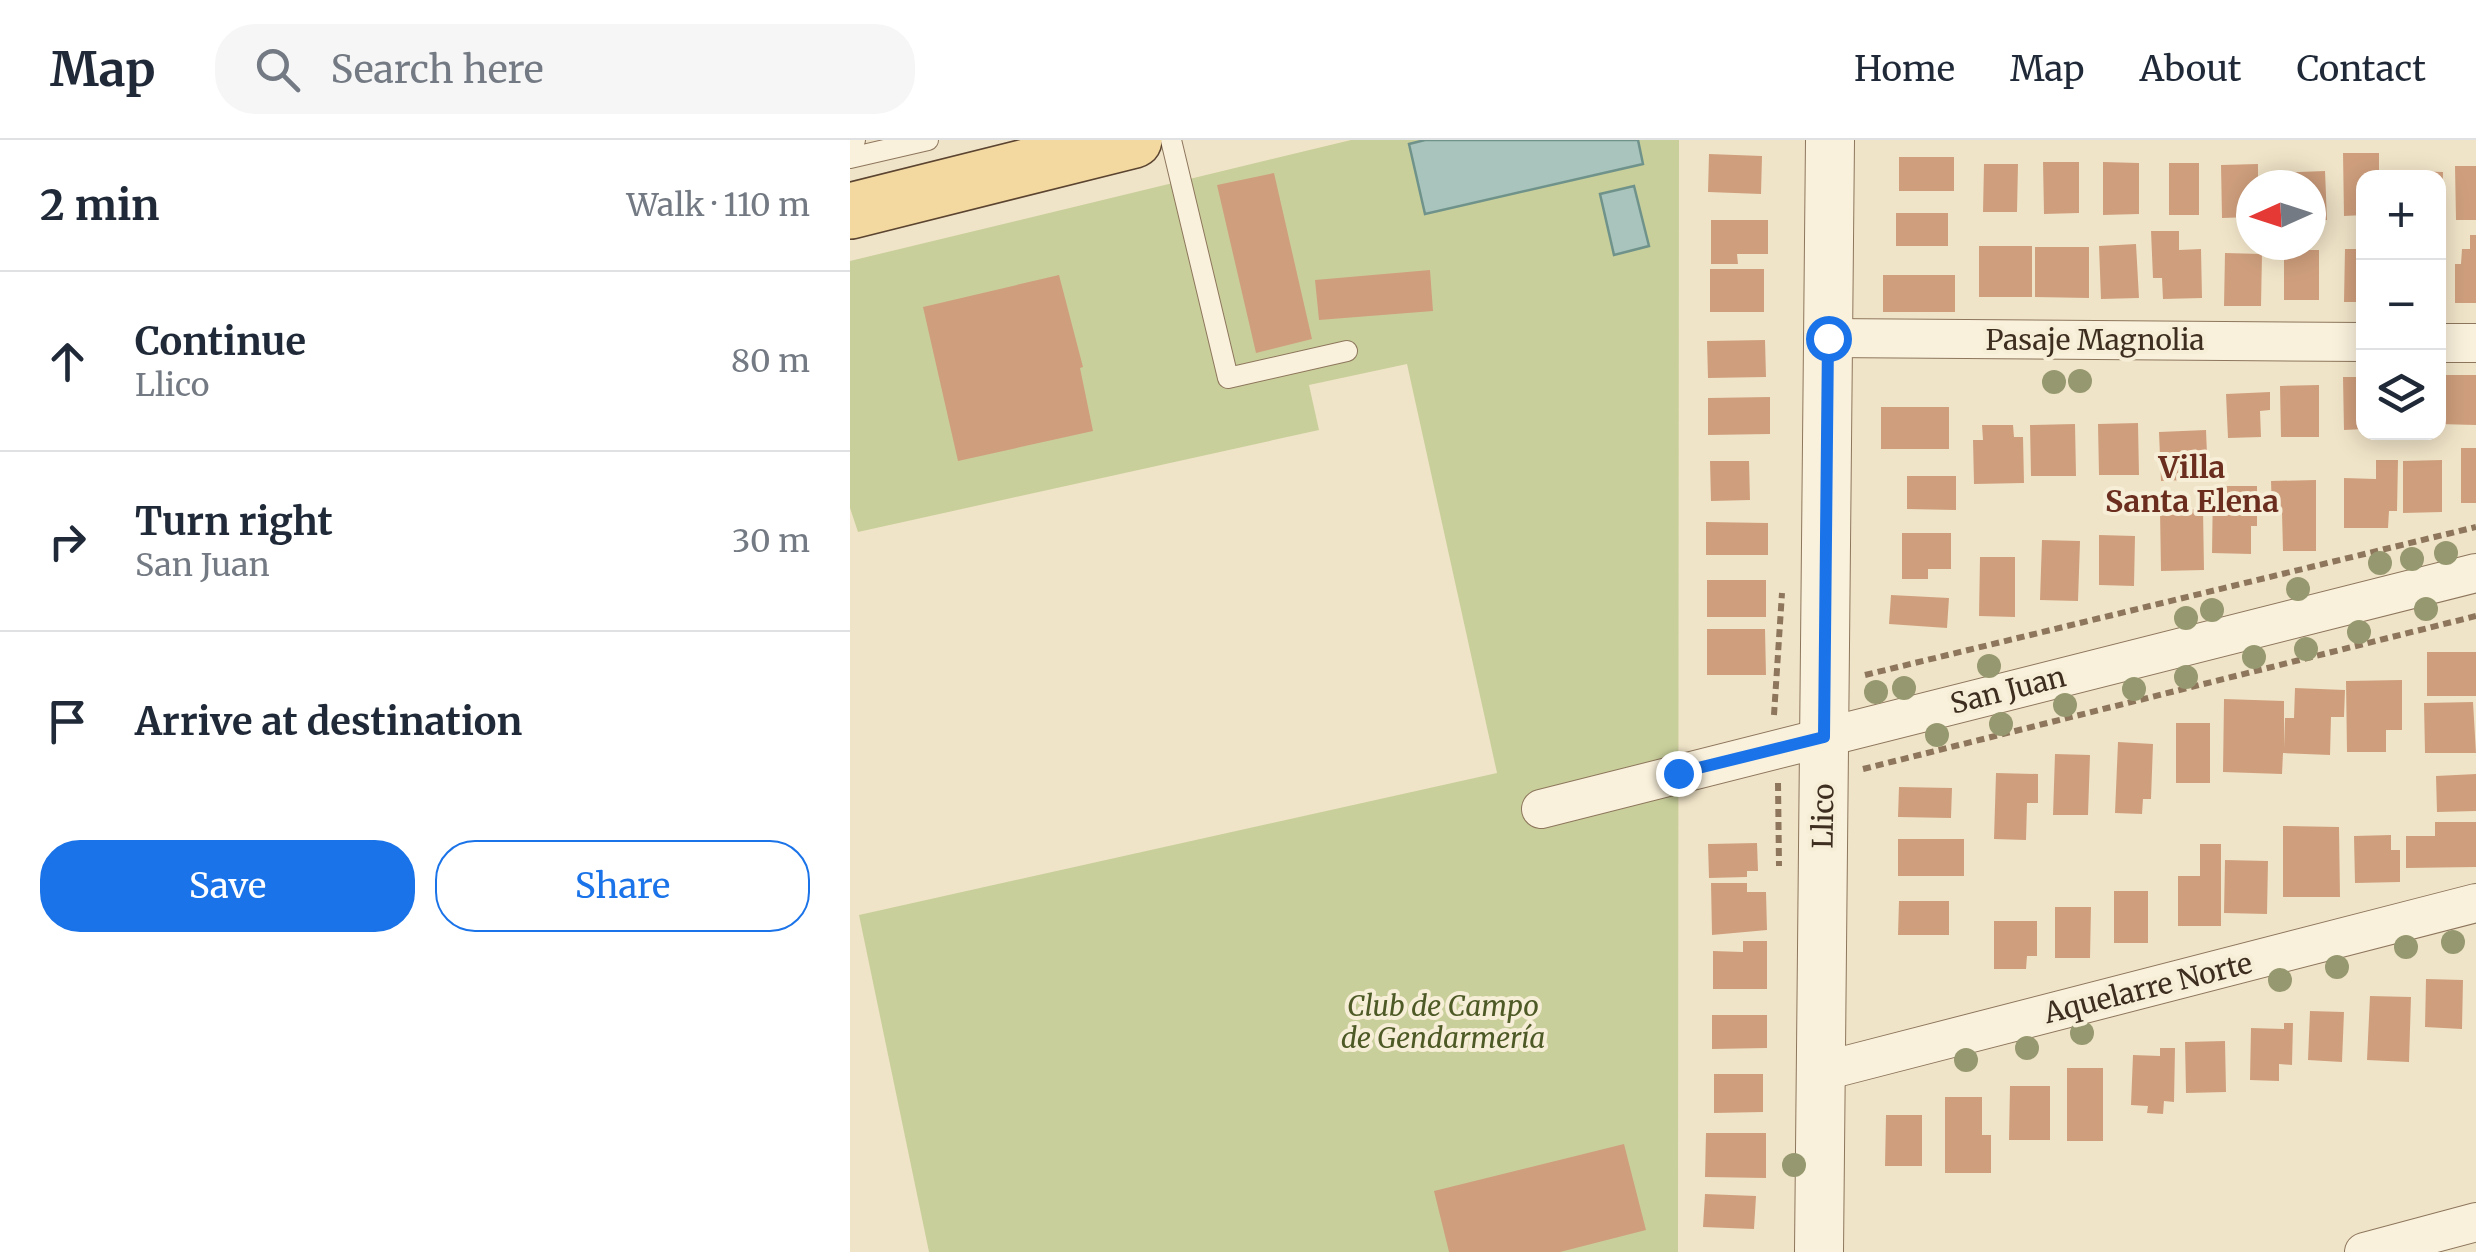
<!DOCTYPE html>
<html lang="en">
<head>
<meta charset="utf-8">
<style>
  :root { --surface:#fff; --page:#f6f6f7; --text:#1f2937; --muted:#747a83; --line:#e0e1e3; --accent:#1a73e8 }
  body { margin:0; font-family:Merriweather,serif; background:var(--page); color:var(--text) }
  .controls { position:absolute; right:30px; top:30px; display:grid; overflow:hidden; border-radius:20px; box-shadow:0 5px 25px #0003 }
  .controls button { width:90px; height:90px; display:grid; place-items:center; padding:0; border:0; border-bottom:2px solid var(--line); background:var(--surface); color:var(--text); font:50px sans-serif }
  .compass { position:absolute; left:1386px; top:30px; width:90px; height:90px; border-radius:50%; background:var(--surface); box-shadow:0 5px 25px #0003; rotate:267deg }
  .stop { position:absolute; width:30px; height:30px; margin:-22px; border:8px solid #1a73e8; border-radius:50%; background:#fff }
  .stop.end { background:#1a73e8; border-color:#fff; box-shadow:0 2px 10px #0008 }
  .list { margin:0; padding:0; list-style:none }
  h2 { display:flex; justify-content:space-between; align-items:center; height:130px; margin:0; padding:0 40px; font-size:42px }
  h2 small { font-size:32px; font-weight:400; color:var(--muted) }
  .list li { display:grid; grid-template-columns:65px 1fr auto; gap:30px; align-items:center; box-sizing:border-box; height:180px; padding:0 40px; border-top:2px solid var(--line) }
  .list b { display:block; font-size:38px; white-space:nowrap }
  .list p { margin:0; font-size:32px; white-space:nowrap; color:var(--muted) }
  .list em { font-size:32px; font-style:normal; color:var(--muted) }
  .actions { display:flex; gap:20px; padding:30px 40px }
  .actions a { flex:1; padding:22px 0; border:2px solid var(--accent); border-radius:40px; text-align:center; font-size:35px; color:var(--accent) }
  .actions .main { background:var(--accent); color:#fff }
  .icon { flex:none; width:55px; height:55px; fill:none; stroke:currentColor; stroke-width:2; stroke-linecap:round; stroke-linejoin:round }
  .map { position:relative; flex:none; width:1626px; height:1112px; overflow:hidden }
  header { display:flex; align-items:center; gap:60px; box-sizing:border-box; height:140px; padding:0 50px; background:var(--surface); border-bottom:2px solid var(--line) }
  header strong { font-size:48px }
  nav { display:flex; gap:55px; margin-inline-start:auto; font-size:35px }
  .search { width:700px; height:90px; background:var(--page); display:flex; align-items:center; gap:25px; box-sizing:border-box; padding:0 35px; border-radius:40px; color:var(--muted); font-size:38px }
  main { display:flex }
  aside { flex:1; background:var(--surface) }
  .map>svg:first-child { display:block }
  .green { fill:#c9cf9b }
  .water { fill:#a9c4bc; stroke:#6f938a; stroke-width:2.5 }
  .building { fill:#cf9f7d }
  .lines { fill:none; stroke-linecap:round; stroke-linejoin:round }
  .service-casing { stroke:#8d765c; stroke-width:22 }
  .minor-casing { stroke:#8d765c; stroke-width:40 }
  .tertiary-casing { stroke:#8d765c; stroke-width:50 }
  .primary-casing { stroke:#5b4430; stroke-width:58 }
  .path { stroke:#8d765c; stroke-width:6; stroke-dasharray:8 5; stroke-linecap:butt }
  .service { stroke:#faf1dc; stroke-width:20 }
  .minor { stroke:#faf1dc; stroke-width:38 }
  .tertiary { stroke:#faf1dc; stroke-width:48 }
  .primary { stroke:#f3d9a0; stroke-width:55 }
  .tree { fill:#96986f }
  .route { stroke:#1a73e8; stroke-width:12 }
  .labels { text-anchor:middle; stroke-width:8; stroke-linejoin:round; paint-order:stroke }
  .street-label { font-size:28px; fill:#3d2e20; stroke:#f7eed8 }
  .park-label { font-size:28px; font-style:italic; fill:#4d5a26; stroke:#f7eed8 }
  .neighbourhood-label { font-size:30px; font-weight:bold; fill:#6b2e1e; stroke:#f7eed8 }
</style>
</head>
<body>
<header>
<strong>Map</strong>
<div class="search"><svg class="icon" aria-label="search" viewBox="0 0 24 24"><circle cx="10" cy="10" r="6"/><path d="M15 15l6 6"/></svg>Search here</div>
<nav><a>Home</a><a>Map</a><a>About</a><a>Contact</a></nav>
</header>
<main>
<aside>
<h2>2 min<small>Walk · 110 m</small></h2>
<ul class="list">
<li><svg class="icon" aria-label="ahead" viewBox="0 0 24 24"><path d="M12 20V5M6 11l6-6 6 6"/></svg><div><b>Continue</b><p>Llico</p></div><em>80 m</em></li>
<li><svg class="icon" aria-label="right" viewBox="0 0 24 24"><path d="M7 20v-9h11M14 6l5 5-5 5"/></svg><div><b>Turn right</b><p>San Juan</p></div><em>30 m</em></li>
<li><svg class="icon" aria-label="arrive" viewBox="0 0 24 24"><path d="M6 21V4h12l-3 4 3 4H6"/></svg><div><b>Arrive at destination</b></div></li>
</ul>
<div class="actions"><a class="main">Save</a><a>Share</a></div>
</aside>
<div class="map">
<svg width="1626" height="1112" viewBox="0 0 1626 1112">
  <rect width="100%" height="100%" fill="#f0e4c8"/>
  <path class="green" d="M501,0h328l-1,1112h-749l-70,-337 638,-142 -90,-409 -98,21 10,45 -461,102 -8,-24v-247z"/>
  <path class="water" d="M575,0h213l5,24 -218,50 -16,-70z
    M784,46l15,60 -35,9 -14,-61z"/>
  <path class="building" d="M1493,13h36v25h-15v37l-20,1z
    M859,14l53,2 -1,38 -53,-2z
    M1049,17h55v34h-55z
    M1193,22h36v51l-35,1z
    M1253,22l36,1v51l-36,1z
    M1319,23h30v52h-30z
    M1134,24h34l-1,48h-34z
    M1408,24v21h-7v32l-29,1 -1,-53z
    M1605,26h21v54h-20z
    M1475,31l2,49 -16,1v-36h-36v-12z
    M1560,31l33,1 -1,43 -4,-37h-28z
    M424,33l38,166 -56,14 -39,-168z
    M1046,73h52v33h-52z
    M861,80h57v34h-31l1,10h-27z
    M1301,91h28v19l22,-1 1,49 -39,1 -1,-21h-9z
    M1620,95h6v68h-21v-39h6l1,-15h8z
    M1286,104l3,54 -38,1 -2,-53z
    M1129,106h53v51h-53z
    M1185,107h54v51l-54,-1z
    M1495,109h19v53h-20z
    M1434,110h35v50h-35z
    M1375,113l37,1 -1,52h-37z
    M860,129h54v43h-54z
    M580,130l3,41 -114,9 -4,-40z
    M209,135l24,92 -3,1 13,63 -135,30 -35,-154z
    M1033,135h72v37h-72z
    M915,200l1,37 -58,1 -1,-37z
    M1588,235h38v50l-38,-1z
    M1493,237h21v52l-20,1z
    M1469,245v52h-38l-1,-51z
    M1420,252v18l-10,1 1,26 -33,1 -2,-44z
    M920,257v37l-62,1v-37z
    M1031,267h68v42h-68z
    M1288,283l1,52h-40l-1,-51z
    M1225,284l1,52h-45l-1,-51z
    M1132,285h31l1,12h9l1,46 -50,1 -1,-44h10z
    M1356,290l2,49 -47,2 -2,-49z
    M1611,308h15v55h-15z
    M1526,320h22l-1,51h-8l-1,17h-44v-50l32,1z
    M1592,320v52l-39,1v-52z
    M860,321h39l1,39 -39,1z
    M1057,336h49v34l-49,-1z
    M1466,340v71h-33l-1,-38h-10l-1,-32z
    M1363,346h44v40h-6v28l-39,-1z
    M1353,369l1,61 -43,1 -1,-61z
    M856,382l62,1v32h-62z
    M1052,393h49v36h-23v10h-26z
    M1249,395l36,1 -1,50 -35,-1z
    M1192,400l38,1 -2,60 -38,-1z
    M1130,417h35v60l-36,-1z
    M857,440h59v37h-59z
    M1041,455l58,3 -2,30 -58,-4z
    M857,489h58l1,46h-59z
    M1577,512h49v44h-49z
    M1552,540v50h-16v22h-39l-1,-71z
    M1445,548l50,2 -1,27h-13l-1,38 -47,-2 -1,21 -59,-2 1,-73 60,2v47l1,-30h9z
    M1623,562l3,51h-51l-1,-50z
    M1326,583h34v60h-34z
    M1268,602l35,2 -2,55h-8l-1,15 -27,-1z
    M1205,614l35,1 -2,60h-35z
    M1146,633l42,1v29h-11l-1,37 -32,-1z
    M1626,634v37l-39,1 -1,-36z
    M1049,647l53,1 -1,30 -53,-1z
    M1585,682h41v45l-70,1v-32h29z
    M1433,686l56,1 1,70h-57z
    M1541,695v15h9v32l-45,1 -1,-47z
    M1048,699h66v37h-66z
    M907,703l1,28h-11v6l-38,1 -1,-34z
    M1350,704h21v82h-43v-50h22z
    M1375,720l43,1 -1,53 -43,-1z
    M861,743h36v9h19l1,38 -55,5z
    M1264,751h34v52h-34z
    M1049,761h50v34h-51z
    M1205,767h36l-1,51h-35z
    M1144,781h43v35h-10l-1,13h-32z
    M893,801h24v48h-54v-38l30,1z
    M1576,839l37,1 -1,49 -37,-2z
    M1520,856l41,1 -2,65 -42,-2z
    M1460,871l34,1 -2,50 -34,-2z
    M862,875h55v33l-55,1z
    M1434,883h9l-1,42 -13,-1v17l-29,-1 1,-52 33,1z
    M1375,901l1,51 -40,1 -1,-51z
    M1310,908h15l-1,54 -10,-1 -1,13 -16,-1 1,-7 -17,-1 2,-50 27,1z
    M1217,928h36v73h-36z
    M864,934h49v38l-49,1z
    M1160,946h40v54h-41z
    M1095,957h37v38h9v38h-46z
    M1036,975h36v51h-37z
    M856,993h60v45l-61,-1z
    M774,1004l22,86 -86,22h-111l-15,-61z
    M855,1054l51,2 -2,33 -51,-2z"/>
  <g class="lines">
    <defs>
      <path id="service" d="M321,0l57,238 119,-27
        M0,1l5,-1
        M0,18l78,-18"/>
      <path id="minor" d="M978,198l536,4
        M1588,203h38
        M691,669l935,-236
        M970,932l656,-169
        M1514,1112l112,-30"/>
      <path id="tertiary" d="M969,1112l11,-1112"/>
      <path id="primary" d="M0,71l284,-71"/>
    </defs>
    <use href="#service" class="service-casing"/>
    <use href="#minor" class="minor-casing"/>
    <use href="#tertiary" class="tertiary-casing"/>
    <use href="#primary" class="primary-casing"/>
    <path class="path" d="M1015,535l611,-148
      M924,575l8,-122
      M1013,629l613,-153
      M928,643l1,83"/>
    <use href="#service" class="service"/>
    <use href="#minor" class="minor"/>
    <use href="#tertiary" class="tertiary"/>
    <use href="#primary" class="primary"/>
  </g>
  <g class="tree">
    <circle cx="1230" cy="241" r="12"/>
    <circle cx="1204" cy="242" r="12"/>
    <circle cx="1596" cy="413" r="12"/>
    <circle cx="1562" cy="419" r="12"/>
    <circle cx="1530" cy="423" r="12"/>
    <circle cx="1448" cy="449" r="12"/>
    <circle cx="1576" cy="469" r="12"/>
    <circle cx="1362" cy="470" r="12"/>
    <circle cx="1336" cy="478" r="12"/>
    <circle cx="1509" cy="492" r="12"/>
    <circle cx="1456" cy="509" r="12"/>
    <circle cx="1404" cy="517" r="12"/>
    <circle cx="1139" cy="526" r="12"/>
    <circle cx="1336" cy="537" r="12"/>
    <circle cx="1054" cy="548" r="12"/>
    <circle cx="1284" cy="549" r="12"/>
    <circle cx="1026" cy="552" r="12"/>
    <circle cx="1215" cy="565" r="12"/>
    <circle cx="1151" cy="584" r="12"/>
    <circle cx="1087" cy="595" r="12"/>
    <circle cx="1603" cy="802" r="12"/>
    <circle cx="1556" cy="807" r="12"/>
    <circle cx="1487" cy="827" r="12"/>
    <circle cx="1430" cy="840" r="12"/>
    <circle cx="1232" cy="893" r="12"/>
    <circle cx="1177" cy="908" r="12"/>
    <circle cx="1116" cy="920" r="12"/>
    <circle cx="944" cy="1025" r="12"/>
  </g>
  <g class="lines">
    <path class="route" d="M828,633l146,-36 4,-399"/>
  </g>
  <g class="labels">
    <g class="street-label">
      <text x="1245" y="210">Pasaje Magnolia</text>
      <text transform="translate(1158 550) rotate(-14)" y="10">San Juan</text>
      <text transform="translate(973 676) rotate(-89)" y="10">Llico</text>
      <text transform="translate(1298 848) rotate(-14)" y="10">Aquelarre Norte</text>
    </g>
    <g class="park-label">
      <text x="593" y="876">Club de Campo<tspan x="593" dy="32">de Gendarmería</tspan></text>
    </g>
    <g class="neighbourhood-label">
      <text x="1342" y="338">Villa<tspan x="1342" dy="34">Santa Elena</tspan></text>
    </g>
  </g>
</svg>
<div class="controls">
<button>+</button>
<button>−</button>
<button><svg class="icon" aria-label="layers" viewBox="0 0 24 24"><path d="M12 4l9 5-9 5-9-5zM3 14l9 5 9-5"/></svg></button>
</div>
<svg class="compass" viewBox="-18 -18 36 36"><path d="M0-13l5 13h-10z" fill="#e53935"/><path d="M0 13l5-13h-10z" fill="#747a83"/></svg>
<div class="stop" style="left:978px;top:198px"></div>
<div class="stop end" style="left:828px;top:633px"></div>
</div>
</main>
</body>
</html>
